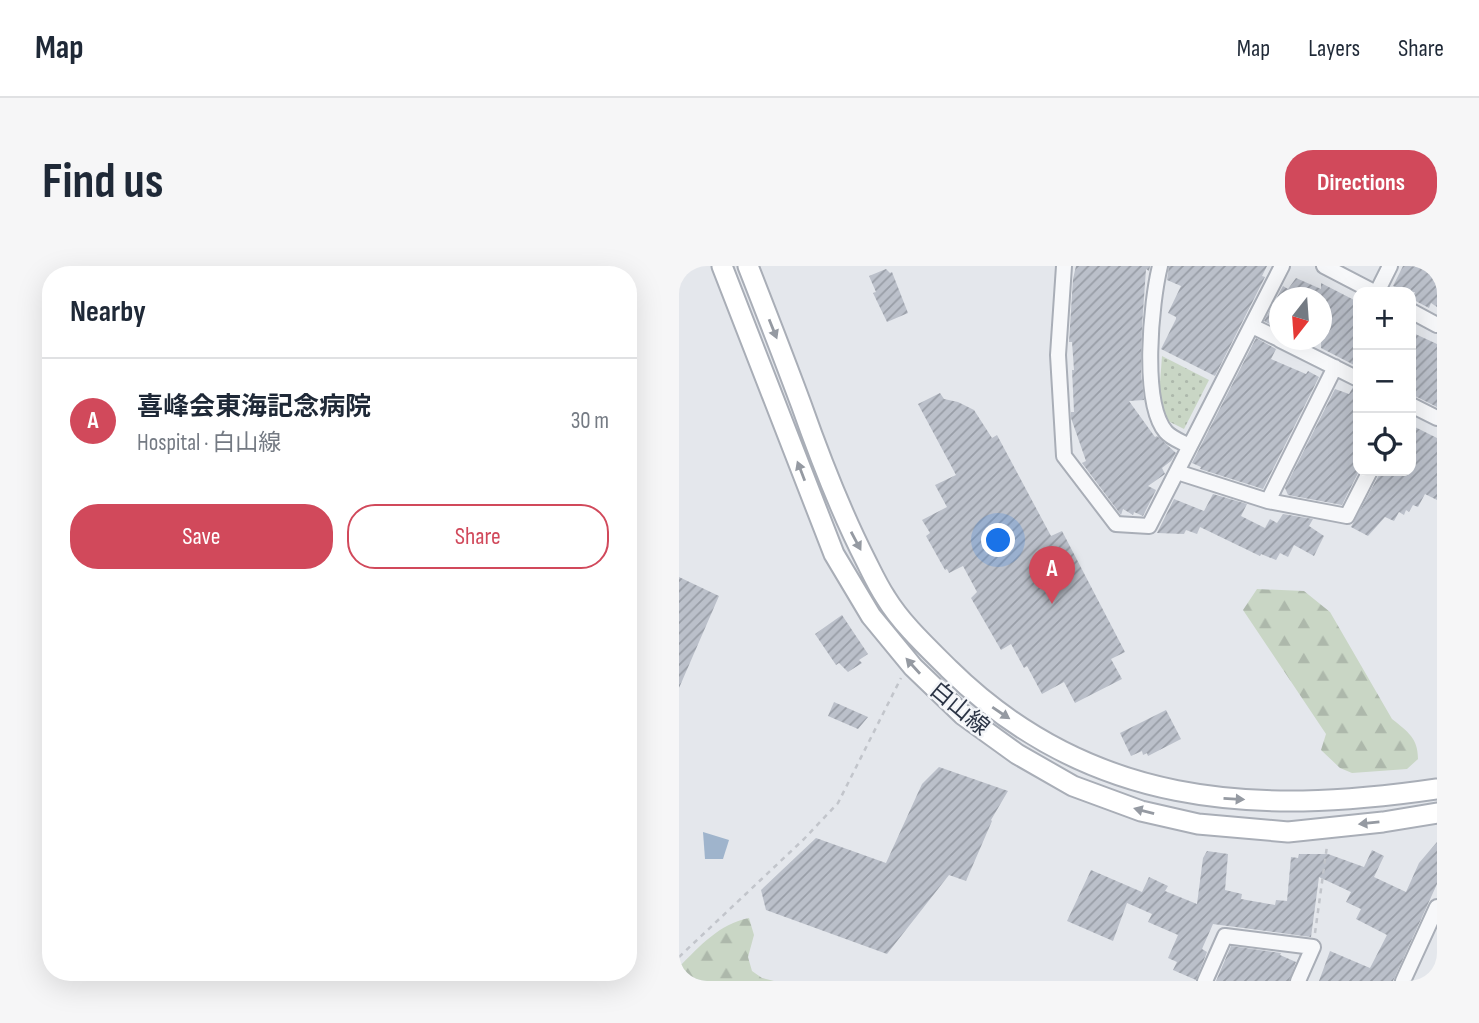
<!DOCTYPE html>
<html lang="en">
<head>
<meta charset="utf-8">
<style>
  :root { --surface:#fff; --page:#f6f6f7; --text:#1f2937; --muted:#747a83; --line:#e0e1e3; --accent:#d1495b }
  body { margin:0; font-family:"Sofia Sans Condensed","Noto Sans JP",sans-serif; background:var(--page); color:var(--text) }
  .controls { position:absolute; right:21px; top:21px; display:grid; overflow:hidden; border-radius:14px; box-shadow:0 7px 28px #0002 }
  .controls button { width:63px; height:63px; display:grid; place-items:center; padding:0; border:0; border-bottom:2px solid var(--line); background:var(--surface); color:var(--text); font:35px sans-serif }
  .compass { position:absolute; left:590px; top:21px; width:63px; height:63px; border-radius:50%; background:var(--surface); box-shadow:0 7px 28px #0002; rotate:197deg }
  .you { position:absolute; left:320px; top:275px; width:24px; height:24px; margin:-18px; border:5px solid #fff; border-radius:50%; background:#1a73e8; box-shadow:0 0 0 10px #1a73e833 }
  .badge { display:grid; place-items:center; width:46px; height:46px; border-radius:50%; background:var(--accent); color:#fff; font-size:23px; font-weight:700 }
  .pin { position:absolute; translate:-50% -58px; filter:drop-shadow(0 2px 4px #0008) }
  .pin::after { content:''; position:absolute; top:37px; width:24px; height:21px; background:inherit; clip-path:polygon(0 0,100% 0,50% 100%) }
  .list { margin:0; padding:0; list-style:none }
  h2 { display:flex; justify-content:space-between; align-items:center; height:91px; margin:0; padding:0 28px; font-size:30px }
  h2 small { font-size:23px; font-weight:400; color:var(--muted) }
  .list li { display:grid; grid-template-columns:46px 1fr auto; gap:21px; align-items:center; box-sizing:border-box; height:126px; padding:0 28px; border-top:2px solid var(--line) }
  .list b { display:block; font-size:26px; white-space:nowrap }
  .list p { margin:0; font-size:23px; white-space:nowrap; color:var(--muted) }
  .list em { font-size:23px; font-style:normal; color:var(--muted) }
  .actions { display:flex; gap:14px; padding:21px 28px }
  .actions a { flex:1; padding:16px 0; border:2px solid var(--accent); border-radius:28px; text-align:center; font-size:24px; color:var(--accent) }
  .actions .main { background:var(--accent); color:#fff }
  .icon { flex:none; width:38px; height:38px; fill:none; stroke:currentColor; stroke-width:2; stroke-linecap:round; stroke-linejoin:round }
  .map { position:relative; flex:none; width:758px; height:715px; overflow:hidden; border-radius:28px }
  header { display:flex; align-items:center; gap:42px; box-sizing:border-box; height:98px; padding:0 35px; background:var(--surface); border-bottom:2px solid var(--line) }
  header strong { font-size:33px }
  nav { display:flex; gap:38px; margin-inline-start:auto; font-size:24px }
  .intro { display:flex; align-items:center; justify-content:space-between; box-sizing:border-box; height:168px; padding:0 42px }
  h1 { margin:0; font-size:49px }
  .button { padding:18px 32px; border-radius:28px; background:var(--accent); color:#fff; font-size:24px; font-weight:700 }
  main { display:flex; gap:42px; padding:0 42px }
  aside { flex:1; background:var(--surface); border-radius:28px; box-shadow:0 7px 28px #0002 }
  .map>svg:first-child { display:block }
  .forest { fill:url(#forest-firs) }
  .park { fill:url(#park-dots) }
  .water { fill:#9fb4cc }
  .building { fill:url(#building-hatch) }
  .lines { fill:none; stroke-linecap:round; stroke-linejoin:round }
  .street-casing { stroke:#a9aeb7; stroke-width:18 }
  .secondary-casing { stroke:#a9aeb7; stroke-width:23 }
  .path { stroke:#c2c5cb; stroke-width:2.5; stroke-dasharray:5 5; stroke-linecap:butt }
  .street { stroke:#f7f8fa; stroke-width:14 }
  .secondary { stroke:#fff; stroke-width:19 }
  .oneway { fill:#959aa2 }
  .labels { text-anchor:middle; stroke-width:5; stroke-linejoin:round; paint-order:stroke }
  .street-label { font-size:23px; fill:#2b3445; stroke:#f4f6f9 }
</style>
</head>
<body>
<header>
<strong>Map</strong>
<nav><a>Map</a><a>Layers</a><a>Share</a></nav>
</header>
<div class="intro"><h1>Find us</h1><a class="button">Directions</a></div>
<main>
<aside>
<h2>Nearby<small></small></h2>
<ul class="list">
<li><span class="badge">A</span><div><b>喜峰会東海記念病院</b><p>Hospital · 白山線</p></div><em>30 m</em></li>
</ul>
<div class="actions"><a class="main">Save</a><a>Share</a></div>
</aside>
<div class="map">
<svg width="758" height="715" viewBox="0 0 758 715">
  <defs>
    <pattern id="forest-firs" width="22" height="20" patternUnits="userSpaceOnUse" patternTransform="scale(1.75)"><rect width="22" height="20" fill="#c9d6c5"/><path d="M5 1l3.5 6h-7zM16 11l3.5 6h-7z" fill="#adb8ab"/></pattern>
    <pattern id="park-dots" width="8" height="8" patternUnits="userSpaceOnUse" patternTransform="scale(1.75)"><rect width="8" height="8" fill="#c9d6c5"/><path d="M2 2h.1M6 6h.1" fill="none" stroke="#adb8ab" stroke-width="1.8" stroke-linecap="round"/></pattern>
    <pattern id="building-hatch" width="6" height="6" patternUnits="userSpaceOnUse" patternTransform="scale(1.75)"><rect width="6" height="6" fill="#bbc0ca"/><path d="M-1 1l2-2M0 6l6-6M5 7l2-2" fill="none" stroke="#989da6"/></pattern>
  </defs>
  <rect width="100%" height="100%" fill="#e4e7ec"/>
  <path class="forest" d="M578,323l47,2 26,21 62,107c16,13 26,19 26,40l-11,10 -55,4 -12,-5 -19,-18 5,-16 -83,-124z
    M70,652l5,17 -6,22 4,14 10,7 12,3h-95v-14c21,-21 40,-43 70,-49z"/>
  <path class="park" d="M483,90l47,24 -25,49 -18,-9 -7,-24z"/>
  <path class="water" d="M24,566l26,8 -6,19h-18z"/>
  <path class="building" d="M397,0h74l-1,5 -3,-2 -4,57 -1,48 3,26 -15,1 26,36 2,-1 19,17 -5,8 -9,7 3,6 -17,12 8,4 -13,26 -9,-4 -1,3 -10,-6 -2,6 -39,-52 4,-2 -15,-43v-6h3l-2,-42h2l-2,-28h-3l4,-63z
    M490,0h98l-5,10 3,1 -50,99 -54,-27 15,-30v-2l-8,-4 13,-27 -14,-6z
    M724,0h20l14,7v34l-6,-4 -2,5 -17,-9 3,-7h-18l2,-4 -6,-2z
    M207,3l4,4 2,-1 16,41 -21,9 -14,-29 3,-1 -7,-16z
    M617,12l25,11v-6l37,19v65l-37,-19v-50h-42v31l-15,-8 19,-35 5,3z
    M732,66l26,12v63l-26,-13z
    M577,72l20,11 -5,10 35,15 2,-3 11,6 -56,112 -63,-20 1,-2 -9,-4z
    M674,121l5,2 1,82 -17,34 -54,-10 -3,-7 50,-99 14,5z
    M261,127l4,6 14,3 16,8 18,28 5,-3 54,101 11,-5 63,121 -14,7 11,20 -47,24 -11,-21 -22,12 -15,-28 -3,2 -13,-24 -10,6 -30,-52 6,-6 -14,-26 -14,7 -2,-4 -2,1 -19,-34 4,-3 -8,-13 25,-13 -12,-22 21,-10 -38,-71z
    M732,159l26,13v62l-12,-6 -7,13 -5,-2 -4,7 -3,-2 -2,5 -5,-3 -5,9 -9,-4 -17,19 -17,-9 30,-56h30z
    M534,228l34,10 -6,12 24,12 5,-9 7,4 6,-9 30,5 -4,7 15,10 -10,20 -20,-11 -6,12 -8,-4 -4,7 -15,-6 -1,2 -60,-29 -3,7 -11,-4 -2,4 -27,-1 17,-34 30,12z
    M0,311l40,19 -40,92z
    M163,349l26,39 -9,6 3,3 -14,9 -9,-9 -3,2 -21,-31z
    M155,436l34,15 -10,12 -30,-13z
    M487,444l15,29 -33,17 -1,-3 -4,2 -1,-4 -11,5 -11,-23z
    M260,501l69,24 -17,29 1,1 -26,60 -17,-6 -62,79 -121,-44 -5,-20 55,-52 70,25 36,-79z
    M758,576v42l-44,97h-74l11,-30 40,17 17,-33 -31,-16 5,-10 -15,-7 5,-10 -32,-15 -8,60 -98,-13 -11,25 5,3 -11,28 -23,-10 4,-8 -9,-4 10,-23 -30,-13 4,-8 -25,-11 -14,38 -46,-20 24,-51 51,22 7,-15 19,9 -3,5 32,13 6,-46 4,-7 21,3 -3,36 17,4 -1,5 34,6 1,-5 11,1 4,-44 7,1 1,-4h29l36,13 8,-17 12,6 -10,21 32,15 13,-29z
    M552,680l50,7 -1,2 16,7 -7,19h-73z"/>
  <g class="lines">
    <defs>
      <path id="street" d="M385,0l-6,89 6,101 52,68 33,2 133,-260
        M481,0c-9,36 -19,137 6,166 5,6 16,10 23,14
        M645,0l50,26
        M698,26l13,-26
        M732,45l26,14
        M573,60l27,13
        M601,74l78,39
        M732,139l26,13
        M498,206l91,29 79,15 23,-45
        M589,235l67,-134
        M526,715l20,-45 88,11 -15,34
        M724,715l34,-74"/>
      <path id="secondary" d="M43,0l112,288 37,62 42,51 50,48 54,39 56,32 68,25 57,13 90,8 95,-10 54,-9
        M69,0c18,46 36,92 53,138 19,54 39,106 65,157 6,12 12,25 20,37 16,26 41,49 63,71 139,137 305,147 488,120"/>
    </defs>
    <use href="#street" class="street-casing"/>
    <use href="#secondary" class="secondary-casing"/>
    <path class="path" d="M636,667l12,-87
      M0,691l125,-118 34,-36 63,-125"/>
    <use href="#street" class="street"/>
    <use href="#secondary" class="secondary"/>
  </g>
  <defs><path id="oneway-solid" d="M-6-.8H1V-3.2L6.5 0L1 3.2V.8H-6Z" transform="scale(1.75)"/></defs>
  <g class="oneway">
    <use href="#oneway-solid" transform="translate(94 63) rotate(68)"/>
    <use href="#oneway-solid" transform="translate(122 205) rotate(-111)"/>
    <use href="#oneway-solid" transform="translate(177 275) rotate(62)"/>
    <use href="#oneway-solid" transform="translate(234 400) rotate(-132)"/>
    <use href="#oneway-solid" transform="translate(322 447) rotate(34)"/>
    <use href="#oneway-solid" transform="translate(555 533) rotate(3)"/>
    <use href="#oneway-solid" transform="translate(465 545) rotate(-165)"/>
    <use href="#oneway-solid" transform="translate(690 557) rotate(174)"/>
  </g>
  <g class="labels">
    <g class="street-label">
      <text transform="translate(281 442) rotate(40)" y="8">白山線</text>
    </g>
  </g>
</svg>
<div class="controls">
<button>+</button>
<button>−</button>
<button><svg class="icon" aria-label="locate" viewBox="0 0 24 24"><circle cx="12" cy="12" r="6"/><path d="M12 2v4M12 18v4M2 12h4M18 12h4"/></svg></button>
</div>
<svg class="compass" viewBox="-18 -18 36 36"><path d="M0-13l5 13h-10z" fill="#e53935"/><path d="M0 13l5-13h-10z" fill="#747a83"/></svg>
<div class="you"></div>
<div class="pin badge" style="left:373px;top:338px">A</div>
</div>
</main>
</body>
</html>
